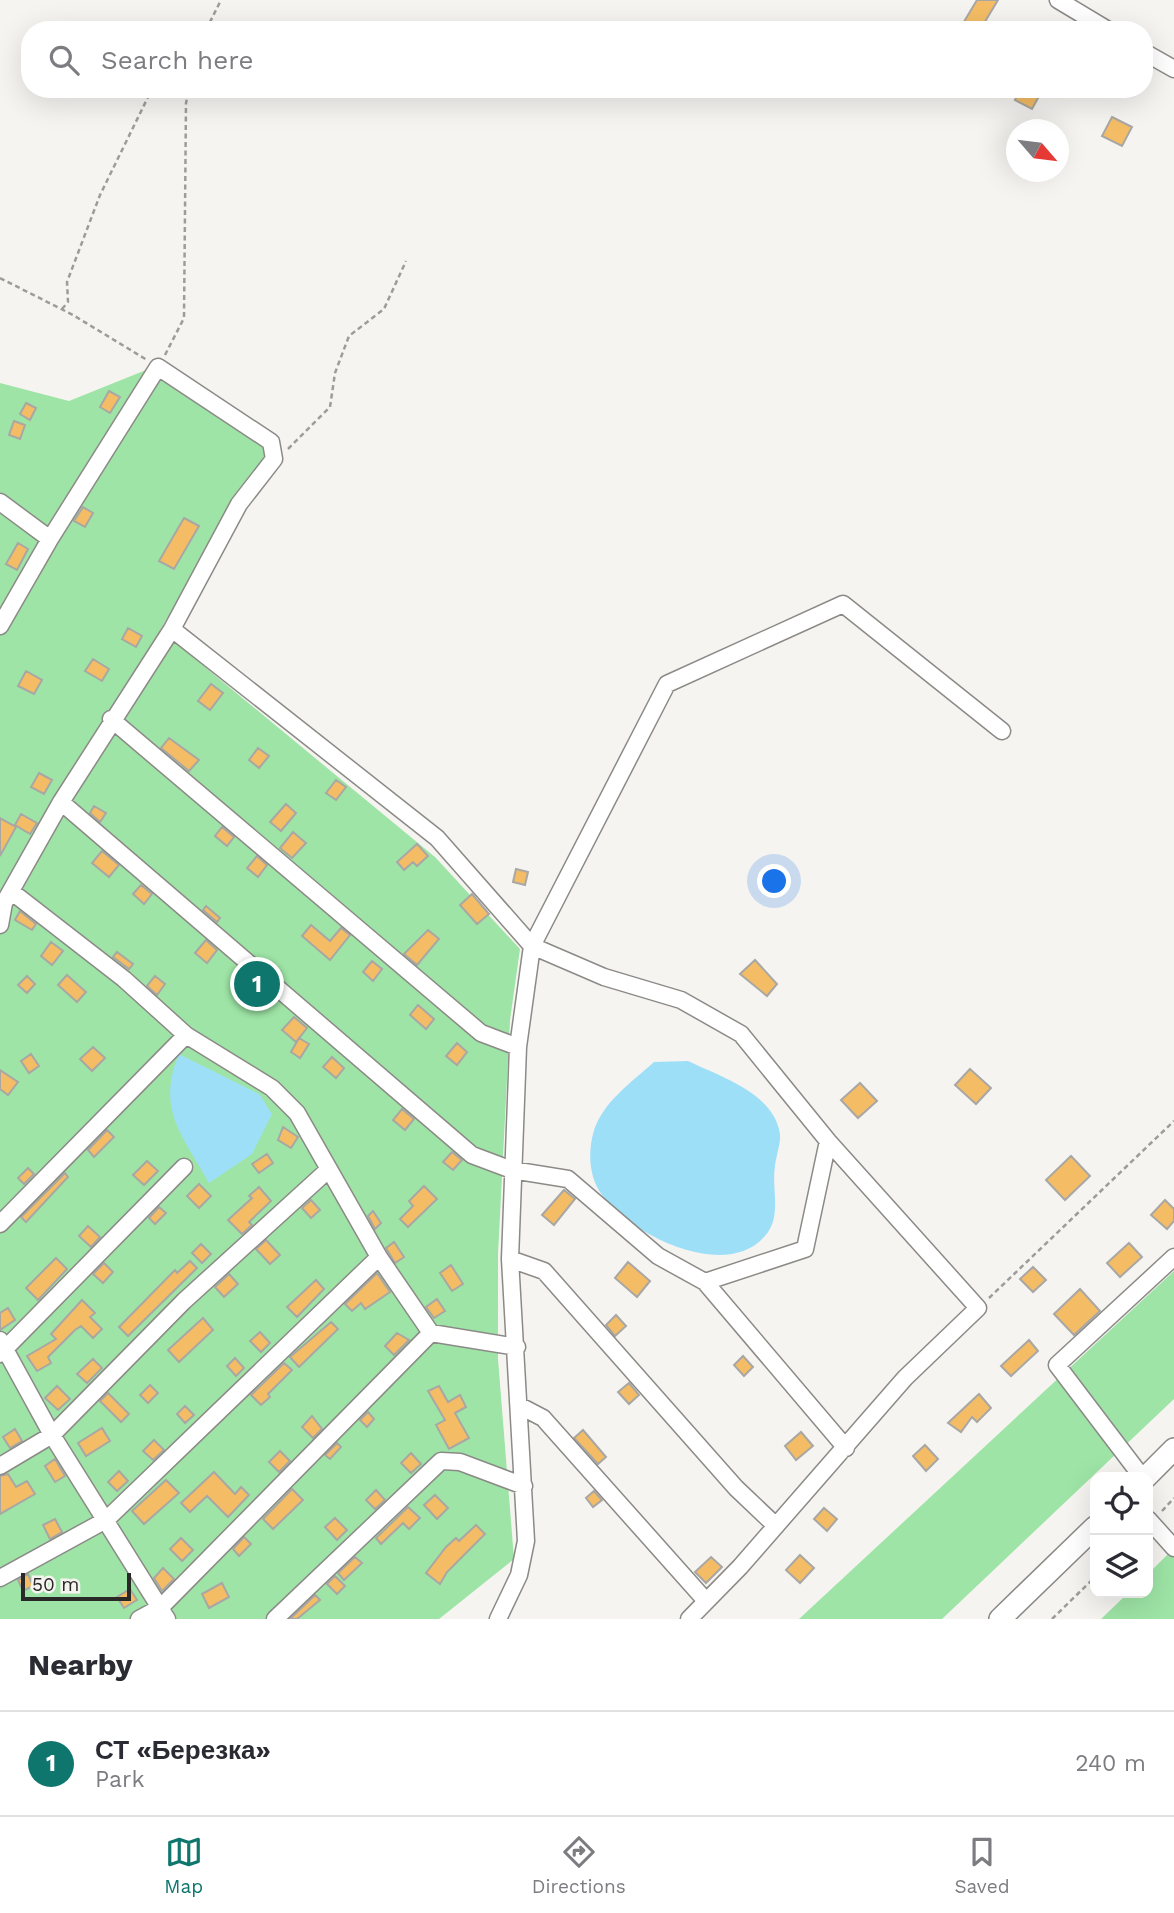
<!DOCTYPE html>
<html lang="en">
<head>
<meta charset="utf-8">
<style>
  :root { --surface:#fff; --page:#f2f2f3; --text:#2b2b33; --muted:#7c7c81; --line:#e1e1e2; --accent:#0f766e }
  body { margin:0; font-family:"Work Sans",sans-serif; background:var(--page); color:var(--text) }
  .controls { position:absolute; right:21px; bottom:21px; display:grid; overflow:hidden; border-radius:14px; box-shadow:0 7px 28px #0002 }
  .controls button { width:63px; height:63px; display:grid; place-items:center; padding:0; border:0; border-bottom:2px solid var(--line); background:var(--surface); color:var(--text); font:35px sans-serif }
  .compass { position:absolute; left:1006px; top:119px; width:63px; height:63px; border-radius:50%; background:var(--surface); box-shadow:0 7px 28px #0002; rotate:118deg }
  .scale { position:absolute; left:21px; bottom:18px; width:110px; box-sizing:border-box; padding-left:7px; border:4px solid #292928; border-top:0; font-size:19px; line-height:24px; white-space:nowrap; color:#292928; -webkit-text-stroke:5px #f6f4f1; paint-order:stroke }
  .you { position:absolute; left:775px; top:882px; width:24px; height:24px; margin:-18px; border:5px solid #fff; border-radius:50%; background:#1a73e8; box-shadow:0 0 0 10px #1a73e833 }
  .badge { display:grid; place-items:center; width:46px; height:46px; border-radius:50%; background:var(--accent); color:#fff; font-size:23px; font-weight:700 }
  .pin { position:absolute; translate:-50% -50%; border:4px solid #fff; box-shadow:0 2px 7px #0006 }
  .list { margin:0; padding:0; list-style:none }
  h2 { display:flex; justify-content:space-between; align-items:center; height:91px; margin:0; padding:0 28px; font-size:30px }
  h2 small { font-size:23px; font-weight:400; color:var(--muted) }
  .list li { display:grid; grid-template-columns:46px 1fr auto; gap:21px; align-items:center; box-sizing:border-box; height:105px; padding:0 28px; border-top:2px solid var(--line) }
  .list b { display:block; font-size:26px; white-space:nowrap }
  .list p { margin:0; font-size:23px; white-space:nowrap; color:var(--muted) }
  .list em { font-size:23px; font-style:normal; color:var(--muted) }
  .icon { flex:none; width:38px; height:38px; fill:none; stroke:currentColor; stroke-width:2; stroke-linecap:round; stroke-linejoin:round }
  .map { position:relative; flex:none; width:1174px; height:1619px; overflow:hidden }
  .search { position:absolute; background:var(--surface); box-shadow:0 7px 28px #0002; left:21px; right:21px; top:21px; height:77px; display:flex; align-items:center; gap:18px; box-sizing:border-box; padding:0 24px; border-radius:28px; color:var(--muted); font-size:26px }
  .sheet { height:196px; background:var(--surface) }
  nav { display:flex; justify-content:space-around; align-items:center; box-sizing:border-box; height:98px; border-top:2px solid var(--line); background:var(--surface); font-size:19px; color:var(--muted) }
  nav a { display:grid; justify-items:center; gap:4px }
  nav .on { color:var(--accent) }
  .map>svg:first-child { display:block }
  .green { fill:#9ee4a6 }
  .water { fill:#9edff8 }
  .building { fill:#f4bd65; stroke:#a9a7a4; stroke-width:2 }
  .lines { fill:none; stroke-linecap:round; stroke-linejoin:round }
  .minor-casing { stroke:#8c8a87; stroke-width:19 }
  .major-casing { stroke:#8c8a87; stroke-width:24 }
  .path { stroke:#9d9c9a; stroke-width:2.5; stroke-dasharray:5 3.5; stroke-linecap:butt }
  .minor { stroke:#fff; stroke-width:16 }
  .major { stroke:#fff; stroke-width:21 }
</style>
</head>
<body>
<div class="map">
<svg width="1174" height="1619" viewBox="0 0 1174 1619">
  <rect width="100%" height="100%" fill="#f6f4f1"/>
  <path class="green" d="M146,370l124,81 -110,179 275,227 85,92 -10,71 -12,234v105l16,200 -75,60h-439v-1236l69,18z
    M1174,1271v128l-232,220h-143z
    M1174,1548v71h-73l27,-26h20v-19z"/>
  <path class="water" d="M179,1054l80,40 13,20 -20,40 -43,29c-27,-49 -53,-73 -30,-129z
    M688,1061c33,16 86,32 92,73 1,9 -4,22 -5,32 -4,24 8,51 -11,71 -39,44 -134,-2 -162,-42 -13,-18 -14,-41 -9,-61 8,-31 39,-52 61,-72z"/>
  <path class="building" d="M977,0h21l-18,30h-21z
    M1020,89h23l-11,20 -17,-9z
    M1112,117l20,10 -10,19 -20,-10z
    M109,391l11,6 -10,16 -10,-6z
    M26,403l10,5 -6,12 -10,-6z
    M14,421l11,4 -5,14 -11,-4z
    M83,507l10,6 -8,14 -11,-6z
    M184,518l15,8 -25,43 -15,-8z
    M18,543l10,6 -11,21 -11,-6z
    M128,628l14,8 -6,11 -14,-8z
    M93,659l16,10 -7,12 -17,-10z
    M26,671l16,9 -8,14 -16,-8z
    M211,684l12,9 -13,17 -12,-9z
    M169,738l30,22 -10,11 -28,-23z
    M258,748l11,8 -10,12 -10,-8z
    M39,773l13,7 -8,14 -13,-7z
    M336,780l10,7 -10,13 -10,-7z
    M286,804l10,9 -15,18 -11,-9z
    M94,806l12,7 -6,9 -10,-9z
    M21,814l16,9 -7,11 -15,-9z
    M0,818l16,9 -16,29z
    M222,827l12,10 -7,9 -12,-10z
    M293,832l13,11 -14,15 -12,-10z
    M417,844l11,12 -11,10 -4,-4 -9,8 -7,-8z
    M102,851l17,14 -10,12 -17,-14z
    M257,856l10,9 -9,12 -11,-9z
    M516,869l12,3 -3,13 -12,-3z
    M141,885l11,9 -8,10 -11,-10z
    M472,894l17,20 -12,10 -17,-19z
    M206,906l14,12 -3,4 -14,-12z
    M20,911l16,13 -4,6 -17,-10z
    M311,925l19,16 11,-13 9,7 -20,25 -28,-24z
    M428,930l11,9 -22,26 -13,-11z
    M206,940l11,10 -10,13 -12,-10z
    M51,942l12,9 -11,14 -11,-9z
    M117,952l16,12 -4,5 -16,-12z
    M755,960l22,24 -10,12 -27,-22z
    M372,961l10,8 -9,12 -10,-9z
    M67,975l19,17 -9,10 -19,-17z
    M27,976l8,8 -8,9 -9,-8z
    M155,976l10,8 -8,11 -10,-9z
    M418,1005l16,14 -8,10 -16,-14z
    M294,1017l13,11 -11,14 -14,-12z
    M299,1038l10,6 -9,14 -9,-6z
    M457,1043l10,9 -10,13 -11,-9z
    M93,1047l12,11 -13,13 -12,-12z
    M31,1054l8,12 -10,7 -8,-12z
    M332,1057l12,11 -8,10 -13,-11z
    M970,1069l21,19 -15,16 -21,-19z
    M0,1070l18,12 -10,13 -8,-6z
    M860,1083l17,18 -19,17 -17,-18z
    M402,1109l12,10 -9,11 -12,-10z
    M283,1127l15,10 -7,11 -13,-8z
    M107,1130l7,7 -20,20 -6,-7z
    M452,1152l10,8 -9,10 -10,-8z
    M267,1154l6,9 -14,10 -7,-9z
    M1071,1156l19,20 -25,24 -19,-20z
    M147,1161l11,10 -14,14 -11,-10z
    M28,1168l6,6 -10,10 -6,-6z
    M65,1173l3,4 -42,45 -5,-5z
    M199,1184l12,12 -12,12 -12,-12z
    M424,1186l13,13 -29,28 -8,-8 13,-13 -4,-5z
    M259,1187l12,14 -22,21 3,3 -10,9 -14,-14 24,-22 -3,-2z
    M564,1190l11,9 -21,26 -12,-10z
    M311,1200l9,10 -9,8 -9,-10z
    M1165,1200l9,9v12l-7,8 -16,-14z
    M159,1207l7,6 -11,11 -6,-6z
    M373,1211l8,12 -6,6 -7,-13z
    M88,1226l12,11 -9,10 -12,-11z
    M266,1240l14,15 -10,9 -14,-15z
    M394,1242l10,15 -9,6 -9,-15z
    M1129,1243l13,14 -22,20 -13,-14z
    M201,1244l10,10 -9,9 -10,-10z
    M56,1258l11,11 -29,31 -12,-12z
    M190,1261l7,7 -69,68 -9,-9 56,-57 2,3z
    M628,1262l22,19 -13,16 -22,-19z
    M104,1263l9,9 -10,11 -10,-9z
    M451,1265l12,19 -11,7 -12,-18z
    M1033,1267l13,13 -13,12 -13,-13z
    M377,1273l13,19 -25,17 -4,-6 -9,8 -7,-7z
    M229,1274l9,10 -14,13 -9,-10z
    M316,1280l8,9 -27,28 -10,-10z
    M1080,1289l20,22 -26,24 -20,-21z
    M437,1299l8,12 -11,7 -8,-11z
    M82,1300l13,13 -5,4 12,12 -9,9 -12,-12 -6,4 -27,27 3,6 -14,8 -10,-15 29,-17 -5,-5z
    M8,1308l7,12 -15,10v-17z
    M616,1315l10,11 -11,10 -9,-11z
    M203,1318l10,12 -34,32 -11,-12z
    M331,1322l7,7 -39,38 -9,-10z
    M260,1332l10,11 -9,9 -11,-11z
    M397,1333l12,7 -15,15 -9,-9z
    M1029,1340l9,11 -27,25 -10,-10z
    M743,1356l10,11 -9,9 -10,-11z
    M235,1358l9,10 -8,8 -9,-10z
    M93,1359l9,9 -15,15 -10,-9z
    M284,1363l8,7 -24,24 2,3 -9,8 -10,-10z
    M629,1383l10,12 -10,9 -11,-12z
    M150,1385l8,8 -10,10 -8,-8z
    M57,1386l13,13 -12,11 -13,-12z
    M439,1386l9,16 12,-7 6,12 -11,6 14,25 -20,11 -13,-24 9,-5 -17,-29z
    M108,1393l21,21 -8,8 -21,-21z
    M979,1394l12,14 -14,14 -5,-5 -11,15 -13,-9z
    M185,1406l9,9 -9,8 -8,-9z
    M368,1412l6,7 -7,8 -7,-7z
    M312,1416l10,13 -9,9 -11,-11z
    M102,1428l8,13 -24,15 -8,-13z
    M15,1429l7,12 -12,7 -7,-11z
    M583,1430l23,27 -8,7 -24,-26z
    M801,1432l12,14 -17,14 -11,-14z
    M154,1440l10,10 -11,10 -10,-9z
    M337,1443l4,4 -11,12 -5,-4z
    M925,1445l13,14 -12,12 -13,-15z
    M280,1451l10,10 -11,11 -10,-10z
    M411,1453l10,11 -10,9 -10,-10z
    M55,1459l10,17 -10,6 -10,-16z
    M119,1471l9,10 -11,10 -9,-9z
    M214,1472l21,22 6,-7 8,8 -21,22 -21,-21 -17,16 -9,-9z
    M8,1474l8,13 11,-6 8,13 -35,20v-38z
    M166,1480l13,13 -35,31 -12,-13z
    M292,1489l11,11 -30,29 -10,-10z
    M376,1490l9,10 -10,9 -9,-9z
    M594,1491l8,9 -9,7 -7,-9z
    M435,1495l13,13 -11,11 -13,-14z
    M408,1507l12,11 -11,11 -6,-6 -22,21 -5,-6z
    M824,1508l13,11 -10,12 -13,-12z
    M335,1518l12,12 -10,10 -12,-13z
    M55,1519l7,13 -12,7 -7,-14z
    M476,1525l9,9 -38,38 -7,12 -14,-11 20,-26 10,-9 3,3z
    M244,1537l7,7 -12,12 -6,-7z
    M181,1538l12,12 -11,11 -12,-12z
    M800,1555l14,13 -14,15 -14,-13z
    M355,1557l7,6 -18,17 -6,-7z
    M711,1557l11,10 -16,16 -11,-11z
    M163,1568l11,11 -12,12 -8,-13z
    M28,1574l5,12 -10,5 -5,-11z
    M335,1576l10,10 -8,8 -10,-10z
    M222,1583l7,14 -20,11 -7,-14z
    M130,1589l7,11 -13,8 -7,-11z
    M315,1595l5,5 -23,19h-7z"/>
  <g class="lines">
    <defs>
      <path id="minor" d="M1058,0l50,30
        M1144,52l30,17
        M0,502l50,37
        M0,626l50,-87 108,-172 113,75 3,17 -35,45 -67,125
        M111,719l370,314 37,14
        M61,802l411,353 40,15 56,9 90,77 47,26 141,166
        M12,892l112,87 62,56 86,53 25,25 82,144 52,76 -270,274 -22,12
        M0,925l4,-22 57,-101 111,-173 265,209 95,108 72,31 77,23 60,34 87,107 150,167 -73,70 -165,189 -51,52
        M0,1224l186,-189
        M510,1259l34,12 192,217 40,38
        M705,1282l100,-33 23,-108
        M431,1333l86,14
        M0,1340l52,95 115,184
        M0,1354l184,-187
        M520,1406l23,12 163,183
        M0,1466l52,-31 132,-134 144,-131
        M1142,1477l-85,-112 117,-108
        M1148,1519l26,29
        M0,1578l106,-58 273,-263
        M275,1619l166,-158 19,1 64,24
        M498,1619l21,-44 7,-34 -16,-282 8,-212 14,-101 135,-262 176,-80 159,127"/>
      <path id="major" d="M1146,1477l28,-28
        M1000,1619l95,-92"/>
    </defs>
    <use href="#minor" class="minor-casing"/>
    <use href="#major" class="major-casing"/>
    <path class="path" d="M206,30l15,-30
      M0,278l73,37 74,45
      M62,309l6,-7 -1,-20 33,-87 52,-106
      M165,355l19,-37 2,-215 3,-14
      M288,449l42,-42 5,-34 14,-37 35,-27 22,-48
      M989,1298l185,-177
      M1162,1511l12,-13
      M1052,1619l43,-42"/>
    <use href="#minor" class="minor"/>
    <use href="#major" class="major"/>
  </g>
</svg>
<div class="controls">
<button><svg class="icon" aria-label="locate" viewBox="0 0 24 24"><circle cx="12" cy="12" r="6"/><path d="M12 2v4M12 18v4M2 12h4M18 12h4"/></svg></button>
<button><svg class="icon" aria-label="layers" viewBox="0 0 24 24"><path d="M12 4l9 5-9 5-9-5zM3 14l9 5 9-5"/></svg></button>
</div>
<svg class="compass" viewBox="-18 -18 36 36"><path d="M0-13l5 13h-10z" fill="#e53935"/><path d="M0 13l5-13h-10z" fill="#7c7c81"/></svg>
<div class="scale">50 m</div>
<div class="you"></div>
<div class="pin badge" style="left:257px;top:984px">1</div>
<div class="search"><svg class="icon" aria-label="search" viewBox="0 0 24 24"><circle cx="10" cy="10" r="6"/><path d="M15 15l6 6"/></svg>Search here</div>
</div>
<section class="sheet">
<h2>Nearby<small></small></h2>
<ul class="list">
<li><span class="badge">1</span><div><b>СТ «Березка»</b><p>Park</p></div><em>240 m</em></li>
</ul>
</section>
<nav>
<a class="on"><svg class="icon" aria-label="map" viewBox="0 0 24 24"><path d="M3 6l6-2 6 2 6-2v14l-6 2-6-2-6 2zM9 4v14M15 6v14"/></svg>Map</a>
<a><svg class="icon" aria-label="directions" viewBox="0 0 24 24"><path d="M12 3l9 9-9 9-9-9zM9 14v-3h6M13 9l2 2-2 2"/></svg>Directions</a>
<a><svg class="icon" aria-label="saved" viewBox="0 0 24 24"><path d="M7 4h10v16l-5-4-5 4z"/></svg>Saved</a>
</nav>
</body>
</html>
